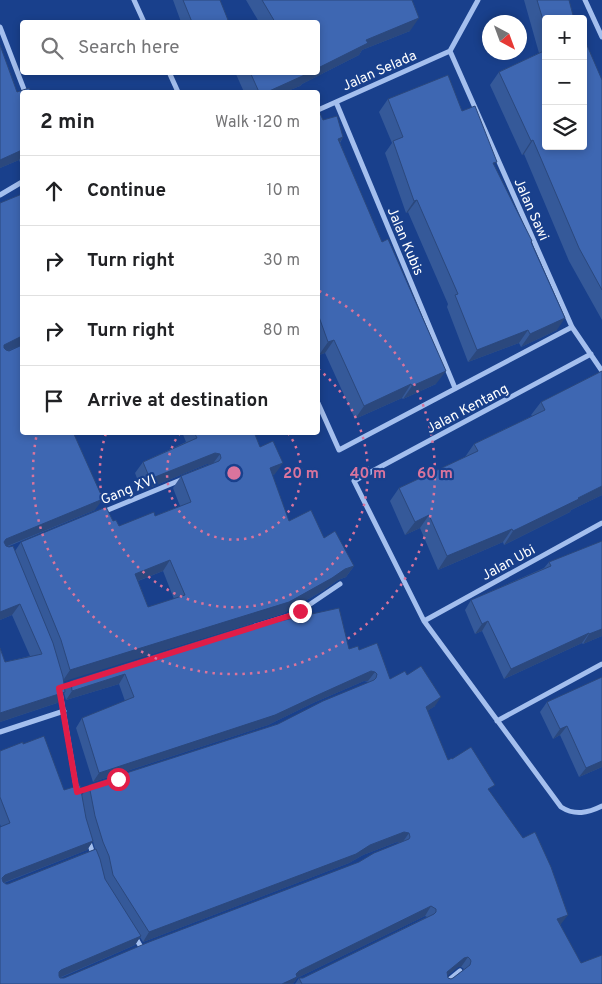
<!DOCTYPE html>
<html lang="en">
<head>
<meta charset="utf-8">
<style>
  :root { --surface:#fff; --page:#f6f6f6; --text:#202124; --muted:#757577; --line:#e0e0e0 }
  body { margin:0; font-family:Overpass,sans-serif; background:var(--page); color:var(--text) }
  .controls { position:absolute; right:15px; top:15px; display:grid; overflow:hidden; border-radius:5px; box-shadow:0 2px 8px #0003 }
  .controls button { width:45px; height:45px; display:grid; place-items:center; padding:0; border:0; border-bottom:1px solid var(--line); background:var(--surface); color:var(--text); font:25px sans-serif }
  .compass { position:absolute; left:482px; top:15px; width:45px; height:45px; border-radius:50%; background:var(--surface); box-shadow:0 2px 8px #0003; rotate:139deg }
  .stop { position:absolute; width:15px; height:15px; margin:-11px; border:4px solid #e11d48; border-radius:50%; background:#fff }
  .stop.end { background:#e11d48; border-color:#fff; box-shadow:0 1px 5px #0008 }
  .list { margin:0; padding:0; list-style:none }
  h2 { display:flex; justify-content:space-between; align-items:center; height:65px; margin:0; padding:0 20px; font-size:21px }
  h2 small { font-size:16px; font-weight:400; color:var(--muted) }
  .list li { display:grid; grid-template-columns:32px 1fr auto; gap:15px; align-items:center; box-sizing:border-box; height:70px; padding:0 20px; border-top:1px solid var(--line) }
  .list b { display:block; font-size:19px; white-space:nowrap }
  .list em { font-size:16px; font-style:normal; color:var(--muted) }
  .icon { flex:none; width:28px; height:28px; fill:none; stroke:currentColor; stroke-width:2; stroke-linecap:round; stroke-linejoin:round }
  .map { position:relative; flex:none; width:602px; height:984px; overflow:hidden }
  .search { position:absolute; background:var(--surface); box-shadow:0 2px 8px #0003; left:20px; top:20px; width:300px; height:55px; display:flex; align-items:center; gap:12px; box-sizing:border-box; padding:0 18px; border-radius:5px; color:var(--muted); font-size:19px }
  .panel { position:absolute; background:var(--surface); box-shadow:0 2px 8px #0003; left:20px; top:90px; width:300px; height:345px; border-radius:5px }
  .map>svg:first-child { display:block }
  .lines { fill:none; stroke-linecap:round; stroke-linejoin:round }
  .street { stroke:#a4bfee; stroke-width:5 }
  .wall { fill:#355999; fill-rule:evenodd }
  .shaded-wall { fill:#2b487d }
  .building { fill:#3e67b2; stroke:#2b487d; fill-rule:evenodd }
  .route { stroke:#e11d48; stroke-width:6 }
  .ring { fill:none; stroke:#da749d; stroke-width:2.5; stroke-dasharray:2.5 5 }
  .labels { text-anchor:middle; stroke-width:4.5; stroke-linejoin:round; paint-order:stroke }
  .street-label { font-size:14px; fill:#fff; stroke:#19408c }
  .centre { fill:#da749d; stroke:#19408c; stroke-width:2.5 }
  .ring-label { font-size:15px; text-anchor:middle; font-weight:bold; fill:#da749d; stroke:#19408c; stroke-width:4.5; stroke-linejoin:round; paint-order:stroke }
</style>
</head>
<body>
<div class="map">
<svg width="602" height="984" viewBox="0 0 602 984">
  <rect width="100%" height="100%" fill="#19408c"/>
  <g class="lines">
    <path class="street" d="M134,0l10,22
      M585,0l17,37
      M0,27l25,65
      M450,51l122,276 30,44
      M450,51l28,-51
      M169,72l9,20
      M336,102l119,286
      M318,110l132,-59
      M0,195l22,-13
      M591,354l-237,127 70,140 137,186c14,9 27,6 41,-1
      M318,403l21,47 233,-123
      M103,512l80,-33
      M424,621l178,-98
      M246,629l43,-13 11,-5 40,-27
      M60,692l17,100
      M497,721l105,-57
      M0,732l64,-21
      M88,839l6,18
      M134,935l7,12
      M444,984l16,-13"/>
  </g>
  <path class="wall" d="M173,0h47l6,22h-45z
    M246,0h55l109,31 -48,19 -3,5 -57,29 -2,2 -15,6h-41l-9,-20h83v-50h-59z
    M524,0h45l-23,19v127l56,-66v240l-33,-59 -45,-107 -2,1 -32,-70 9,-13 40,-19z
    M0,45l17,47h5v73h-1l-2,-5 -19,8z
    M388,99l74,12 32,55 38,76 25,88 -36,17 -2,-4 -51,19 -21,-55 1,-3 -40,-92 -2,1 -21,-60 7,-10 -13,-31z
    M318,112l5,8 20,17 -3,6 96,241 -33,15 -1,-1 -47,21 -30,-66 -6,2 -1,-3z
    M0,203l21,142 -13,6 87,159 -88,37 8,4 6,-9 92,-21 6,5 36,-10 25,-10 -7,-18 8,-12 29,-12h-3l-65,27 -7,-18 8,-11 43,-20 -4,-10h72l6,15 15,27 -3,1 17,46 35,17 30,28 -8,11 -8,3 -14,10 -42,24 -219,67 2,8 6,-8 182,-57 -2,4 98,21 10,1 31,29 17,-4 28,31 -8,5 21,49 42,32 71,132 -1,1 21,38 21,21h-307l4,-6h4l124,-61 -2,-1 -128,62 -4,6h-293l1,-157 -1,-3v-73l23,-7 41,46 18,5 7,-10 189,-61 91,-42 -5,-1 -51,22 -45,22 -175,57 -17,-54 6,-10 43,-17 -6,-17 -53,16 -2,-7 -7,10 -57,19v-74l5,14 25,-6 -18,-41 -12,5zM163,571l11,28 -26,8 -10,-26zM93,841l2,8 -87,35h-2l-2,-1 83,-33zM397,842l3,1 -41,19 -295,116h-4l75,-33 5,-8 3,5 206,-79 14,-8zM458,967h3l3,2 -11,9 -2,1 -3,-1 -1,-2z
    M602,371v124l-31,15 -1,2 -66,33 -1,-3 -65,28 -18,-42 -15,7 -15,-34 9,-13 66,-31 9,-13 58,-28 -1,-1 10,-13z
    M602,541v95l-19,8 -1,-1 -78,36 -22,-48 -7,3 -10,-24 6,-10 73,-32 5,-6z
    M547,702l55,65 -23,10 -19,-42 -7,4 -13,-27z"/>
  <path class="shaded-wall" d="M419,18l-9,13 -48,19 -3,5 -57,29 -2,2 -15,6h-18l41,-20h10v-4l48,-28z
    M343,137l-9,14 4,-12z
    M533,140l-9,14 -2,1 9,-14z
    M22,150v5l-3,5 -19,8v-8z
    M417,200l-9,12 -2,1 8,-12z
    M565,318l-8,12 -36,17 9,-13z
    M528,330l-9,13 -51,19 9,-12z
    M22,336v9h-1l-21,9 4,-9z
    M334,340l-9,13 -6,2 9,-13z
    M446,371l-10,13 -33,15 9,-13z
    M411,384l-9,14 -47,21 9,-13z
    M215,453l5,1 -8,11 -5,-1 -65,27 8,-12z
    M283,463l-8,11 -13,6 8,-12z
    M602,486v9l-31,15 -1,2 -66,33 9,-14z
    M103,499l-8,11 -95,39v-2l6,-8z
    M429,515l-9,13 -15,7 10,-13z
    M512,529l-9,13 -65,28 9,-14z
    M170,560l-7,11 -36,14 8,-11z
    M354,566l-8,11 -8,3 -14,10 -42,24 -220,68 8,-12z
    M20,604l-8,11 -12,5v-8z
    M488,621l-6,10 -7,3 7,-10z
    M602,629v7l-19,8 6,-10z
    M589,633l-7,10 -78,36 7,-10z
    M371,671l4,1 -7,9h-4l-51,22 -45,22 -175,57 6,-9 221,-79z
    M125,674l-6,10 -53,16 6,-9z
    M65,692l-8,11 -57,19v-9z
    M441,697l-6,9 -16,11 7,-10z
    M567,726l-7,9 -7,4 7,-10z
    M602,761v6l-23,10 7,-9z
    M404,832l5,1 -7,10 -5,-1 -34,13 -14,8 -206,79 6,-10z
    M93,841l-6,9 -87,34v-2l5,-7z
    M431,906l-6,10 -128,62 -4,6h-11l17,-13z
    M568,915l-7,9 -10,4 6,-9z
    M141,936l-6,9 -81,35 7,-10z
    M468,957l-7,10h-3l-18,15 7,-10 17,-14z"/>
  <path class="building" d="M183,0h37l8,20 -6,2h-30z
    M262,0h150l7,18 -53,22 2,3 -50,25v-46h-43z
    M537,0h32l5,19h-28v11z
    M583,36l19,44v210l-23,-42 -46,-108 -2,1 -32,-69 47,-22v96h37z
    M0,45l17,47 12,-4 2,4h-9v58l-22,10z
    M250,72h58l1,1 -42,19h-8z
    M448,75l14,36 13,-5 22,56 -4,1 39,78 -1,1 34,76 -35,16 -2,-4 -51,20 -22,-55 3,-1 -41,-94 -3,1 -21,-60 10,-4 -15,-38z
    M319,111l4,9 14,-4 6,21 -5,2 44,103 6,-3 58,132 -34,15 -1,-2 -47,22 -30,-66 -6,2 -10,-28v-202z
    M22,194v142l-18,9v3l2,2 3,1 13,-6v87h51l30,67 -97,40 -2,3 2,4 3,1 4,-1 40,97 10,34 2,15 -65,21v-65l5,14 37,-8 -22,-50 -20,8v-409z
    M602,371v115l-24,12 1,1 -66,32 -1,-2 -65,27 -18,-41 -14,7 -16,-34 79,-37 -4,-7 71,-34 -4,-8z
    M194,432h60l6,15 13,-6 10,22 -13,5 19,53 22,-11 13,28 11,-7 19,35 -9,3 -13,9 -43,24 -219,68 -9,-30 -40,-98 85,-35 7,14 3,-1 3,6 35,-14 1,4 36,-14 -10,-26 38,-15 2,-3 -1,-4 -5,-1 -65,26 -7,-17 54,-24zM170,560l15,35 -37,12 -13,-33z
    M602,541v88l-13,5v-1l-78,36 -23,-48 -6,3 -11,-24 80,-34 -2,-4z
    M339,608l10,41 9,-3 1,4 18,-7 13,36 15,-8 2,4 14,-9 20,31 -15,10 22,53 4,-2v1l19,-12 24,38 -7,4 35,49 12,-6 16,35 17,48 -11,4 24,44 21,-8v29h-300l-3,-6h4l131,-64 2,-2v-3l-5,-3 -132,65 -3,3 1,3 -15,7h-282v-157l10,-4 -10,-26v-46l23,-9v2l21,-8 20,54 16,-5 6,33 7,23 -88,34 -3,3 1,4 3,2h2l88,-35 4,10 5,20 36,57 -80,34 -2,2v4l1,2h4l85,-36 210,-80 15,-9 35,-14 1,-2 -1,-4 -5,-1 -34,13 -14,9 -207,78 -36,-57 -4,-19 -6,-14 -8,-26 -6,-31 189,-61 45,-23 51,-21 2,-2 1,-4 -2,-2 -4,-1 -51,23 -45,21 -176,58 -17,-55 52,-21 -9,-23 -53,17 -1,-10 182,-57 -9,5zM468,957l2,2 1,2 -1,4 -17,13 -2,1 -3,-1 -1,-6 17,-14z
    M602,677v84l-16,7 -19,-42 -7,3 -13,-27z"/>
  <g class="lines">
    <path class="route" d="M118,779l-41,13 -18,-104 230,-72 11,-5"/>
  </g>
  <g class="ring">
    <path d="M288 433A67 67 0 1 1 180 433"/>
    <path d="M318 369A134 134 0 1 1 106 433"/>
    <path d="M319 291A201 201 0 1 1 37 433"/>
  </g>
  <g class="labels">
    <g class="street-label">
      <text transform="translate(379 70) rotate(-24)" y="5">Jalan Selada</text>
      <text transform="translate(532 209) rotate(66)" y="5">Jalan Sawi</text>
      <text transform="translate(406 241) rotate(67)" y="5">Jalan Kubis</text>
      <text transform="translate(467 408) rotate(-28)" y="5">Jalan Kentang</text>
      <text transform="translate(128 489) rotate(-22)" y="5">Gang XVI</text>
      <text transform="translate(508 562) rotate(-29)" y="5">Jalan Ubi</text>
    </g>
  </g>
  <circle cx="234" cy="473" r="8" class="centre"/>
  <g class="ring-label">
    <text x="301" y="478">20 m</text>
    <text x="368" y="478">40 m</text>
    <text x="435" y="478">60 m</text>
  </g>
</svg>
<div class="controls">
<button>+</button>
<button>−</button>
<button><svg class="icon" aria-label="layers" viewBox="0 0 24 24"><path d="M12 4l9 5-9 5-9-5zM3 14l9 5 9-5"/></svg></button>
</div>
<svg class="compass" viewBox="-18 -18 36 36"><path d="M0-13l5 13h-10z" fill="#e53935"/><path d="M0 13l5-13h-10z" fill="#757577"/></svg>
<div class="stop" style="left:118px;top:779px"></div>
<div class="stop end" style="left:300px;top:611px"></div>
<div class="search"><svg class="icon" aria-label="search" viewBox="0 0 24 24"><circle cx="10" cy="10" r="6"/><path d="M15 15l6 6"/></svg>Search here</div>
<section class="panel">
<h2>2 min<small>Walk · 120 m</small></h2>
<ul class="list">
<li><svg class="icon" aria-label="ahead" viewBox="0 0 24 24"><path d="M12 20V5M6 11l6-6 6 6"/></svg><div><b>Continue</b></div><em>10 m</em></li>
<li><svg class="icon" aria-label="right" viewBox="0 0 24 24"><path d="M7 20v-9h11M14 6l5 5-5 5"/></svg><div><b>Turn right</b></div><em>30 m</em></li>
<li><svg class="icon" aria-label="right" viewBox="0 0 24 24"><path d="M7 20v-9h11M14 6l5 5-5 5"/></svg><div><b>Turn right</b></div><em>80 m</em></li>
<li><svg class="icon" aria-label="arrive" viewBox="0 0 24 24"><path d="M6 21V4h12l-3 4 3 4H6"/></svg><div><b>Arrive at destination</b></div></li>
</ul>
</section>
</div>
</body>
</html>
